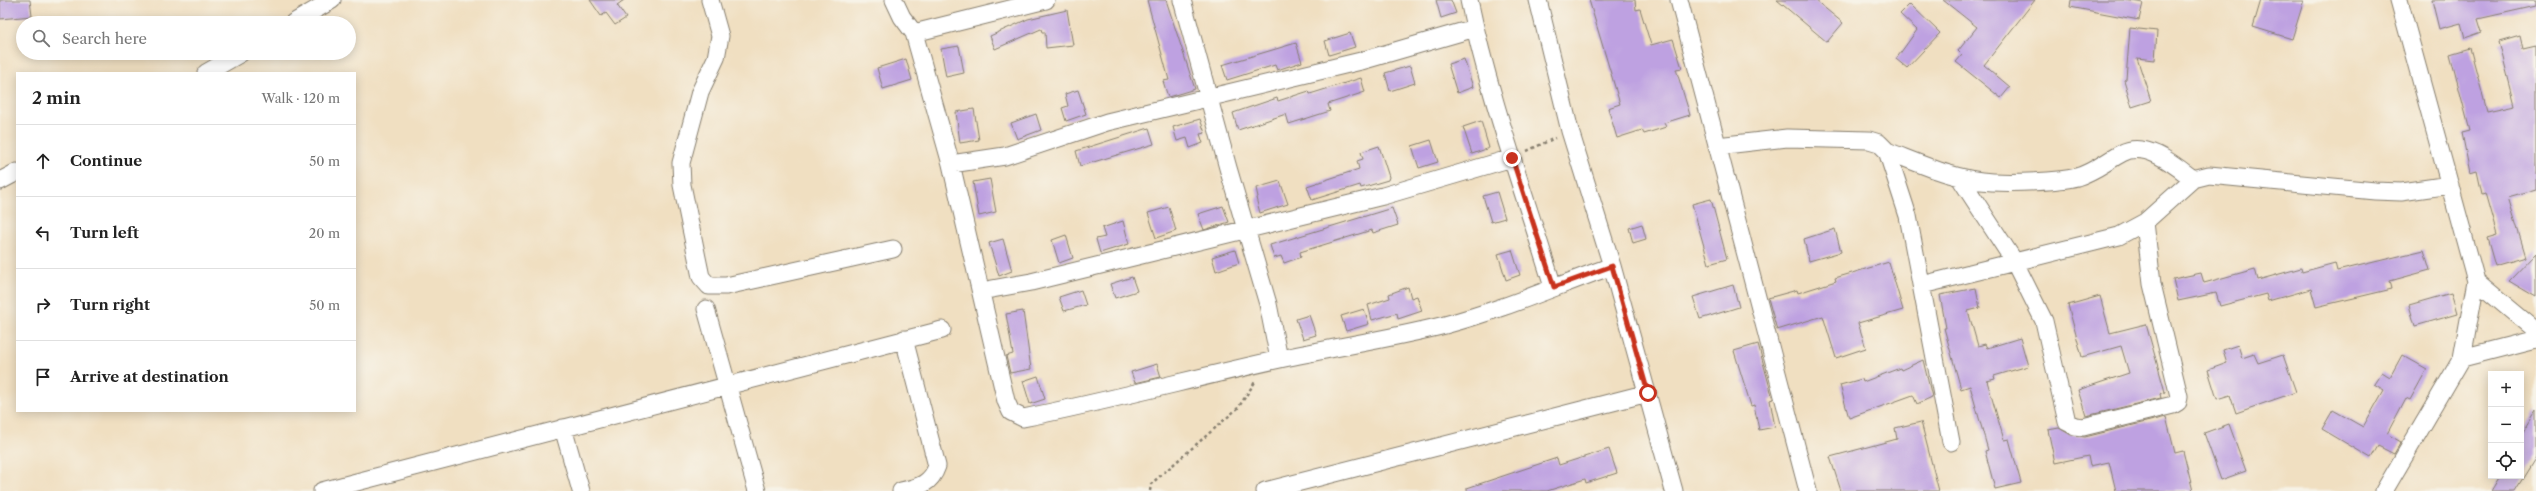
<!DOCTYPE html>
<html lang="en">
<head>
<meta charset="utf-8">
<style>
  :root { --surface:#fff; --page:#f6f6f6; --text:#222; --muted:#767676; --line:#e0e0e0 }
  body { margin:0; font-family:"Libre Caslon Text",serif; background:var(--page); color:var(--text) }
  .controls { position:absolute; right:12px; bottom:12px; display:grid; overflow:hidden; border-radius:0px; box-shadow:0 2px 10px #0003 }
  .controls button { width:36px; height:36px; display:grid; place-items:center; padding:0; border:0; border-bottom:1px solid var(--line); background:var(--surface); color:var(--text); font:20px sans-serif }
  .stop { position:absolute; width:12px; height:12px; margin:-9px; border:3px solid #c8321e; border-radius:50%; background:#fff }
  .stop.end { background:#c8321e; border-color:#fff; box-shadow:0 1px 4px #0008 }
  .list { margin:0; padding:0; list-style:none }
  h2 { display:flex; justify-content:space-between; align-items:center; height:52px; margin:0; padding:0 16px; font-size:17px }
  h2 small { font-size:13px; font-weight:400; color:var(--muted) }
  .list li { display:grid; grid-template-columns:26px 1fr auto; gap:12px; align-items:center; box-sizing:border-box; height:72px; padding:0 16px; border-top:1px solid var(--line) }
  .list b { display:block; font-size:15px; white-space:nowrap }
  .list em { font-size:13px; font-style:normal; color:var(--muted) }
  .icon { flex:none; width:22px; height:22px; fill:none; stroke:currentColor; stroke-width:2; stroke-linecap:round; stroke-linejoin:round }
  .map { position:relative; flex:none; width:2536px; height:491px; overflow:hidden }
  .search { position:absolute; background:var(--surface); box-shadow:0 2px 10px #0003; left:16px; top:16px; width:340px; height:44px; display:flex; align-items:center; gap:10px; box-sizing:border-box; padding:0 14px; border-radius:22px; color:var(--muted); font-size:15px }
  .panel { position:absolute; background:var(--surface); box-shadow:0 2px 10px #0003; left:16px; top:72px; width:340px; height:340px; border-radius:0px }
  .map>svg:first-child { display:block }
  .building { fill:#bea1e1 }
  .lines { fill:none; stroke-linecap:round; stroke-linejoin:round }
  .minor-casing { stroke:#867e6e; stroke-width:19 }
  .path { stroke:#867e6e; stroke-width:2.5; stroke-dasharray:3 3; stroke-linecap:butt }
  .minor { stroke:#fff; stroke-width:17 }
  .route { stroke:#c8321e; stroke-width:5 }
</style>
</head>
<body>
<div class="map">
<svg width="2536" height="491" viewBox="0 0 2536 491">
  <rect width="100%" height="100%" fill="#f7f3e8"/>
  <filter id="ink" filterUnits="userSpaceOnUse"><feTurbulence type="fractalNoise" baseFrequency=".025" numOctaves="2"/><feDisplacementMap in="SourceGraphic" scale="8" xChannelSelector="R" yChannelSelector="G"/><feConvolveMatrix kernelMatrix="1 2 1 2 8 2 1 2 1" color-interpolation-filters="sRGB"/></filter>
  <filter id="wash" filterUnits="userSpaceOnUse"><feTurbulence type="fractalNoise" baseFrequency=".012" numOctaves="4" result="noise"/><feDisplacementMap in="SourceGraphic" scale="16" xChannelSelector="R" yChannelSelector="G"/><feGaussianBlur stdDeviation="0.9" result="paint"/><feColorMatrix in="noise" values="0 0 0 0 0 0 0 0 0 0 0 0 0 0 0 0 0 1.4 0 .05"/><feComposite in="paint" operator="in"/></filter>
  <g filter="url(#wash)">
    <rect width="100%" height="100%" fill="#f0dfc1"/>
    <g id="blocks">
      <path class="building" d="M0,0h30l2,16 -32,3z
        M590,0h34l-7,5 9,13 -11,7 -9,-12 -5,3z
        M1147,0h19l29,89 -27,8 -5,-16 6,-1z
        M1436,0h15l5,13 -15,5z
        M1589,0h46l1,10 4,-1 11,36 22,-6 9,29 -6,1 14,46 -26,8 2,4 -22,7 -2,-4 -25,8 -9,-30 12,-4z
        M1777,0h38l28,23 -16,19z
        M1943,0h92l-51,65 26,22 -9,11 -45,-36 6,-7 -4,-4 19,-24z
        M2071,0h54l18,3 -4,17 -69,-13z
        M2261,0h43l-12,39 -39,-12z
        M2432,0h104v6l-58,13 4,13 -17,6 -4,-15 -22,6z
        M1910,4l30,29 -33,35 -11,-9 21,-29 -17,-16z
        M1067,10l6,35 -27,3 -1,-16h-3l-1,-3 -46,20 -5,-13 38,-17z
        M2130,28l27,3 -2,29 -18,-2 14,43 -19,6 -8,-27 2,-1z
        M1350,33l5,14 -26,8 -4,-14z
        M2520,36l3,13 13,-3v143l-28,8 18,60 -31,9 -8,-28 10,-3 -12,-42 -3,1 -5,-23 -7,2 -8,-40 8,-2 -20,-77 20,-6 17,63 28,-6 -16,-63z
        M1296,43l6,19 -25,8 -2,-5 -48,15 -5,-15z
        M959,46l5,27 -18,4 -5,-28z
        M906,59l6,21 -29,9 -6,-21z
        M1464,59l9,28 -16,6 -9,-29z
        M1410,66l5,17 -25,8 -5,-18z
        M1361,78l4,14 -37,12 2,7 -41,13 -3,-10 -48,16 -5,-17 44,-15 1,3 31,-10 1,3z
        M1078,90l8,24 -20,7 -4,-13 6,-2 -3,-12z
        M974,109l5,31 -19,3 -4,-31z
        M1036,114l5,16 -24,9 -6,-16z
        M1200,119l5,14 -5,1 3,9 -13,5 -3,-10 -10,3 -4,-14z
        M1481,121l8,27 -17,6 -9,-27z
        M1149,128l5,16 -74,22 -4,-15z
        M1431,140l7,22 -19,6 -7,-22z
        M1379,146l10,31 -1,3 -27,8 -1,-3 -48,15 -5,-14 52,-17 -2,-8 6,-2 -2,-7z
        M990,179l6,33 -17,4 -6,-34z
        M1280,181l8,23 -28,9 -4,-15 2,-1 -2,-9z
        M1497,192l8,26 -14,4 -8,-26z
        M1711,199l16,60 -18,5 -17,-60z
        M1223,206l6,16 -25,8 -6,-16z
        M1169,207l7,24 -20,7 -8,-25z
        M1392,208l6,17 -25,8 -1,-3 -72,22 1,5 -17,6 -3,-7 -7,2 -4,-13z
        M1123,221l6,23 -29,9 -4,-14 9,-2 -3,-9z
        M1642,224l4,15 -13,4 -4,-15z
        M1835,229l6,23 -32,9 -5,-22z
        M1066,235l7,23 -14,5 -7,-23z
        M1003,239l9,32 -13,5 -10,-33z
        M1235,250l4,13 -23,8 -4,-14z
        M1512,250l8,25 -14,5 -8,-26z
        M2424,250l6,20 -40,11 2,8 -76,18 -5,-18 -43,12 -2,-7 -46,12 -4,-13 -38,8 -5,-22 28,-6 3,10 51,-14 3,11 43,-12 1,4 33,-9 2,8z
        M2536,253v44l-27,-16z
        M1889,262l14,48 -45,13 8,25 -30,10 -13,-42 -46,14 -9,-32 29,-8 1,3 38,-12 -1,-3z
        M1132,277l5,14 -22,7 -5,-14z
        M1733,285l6,22 -39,12 -7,-22z
        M1408,287l3,11 6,-2 5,15 -24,8 -1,-6 -25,7 -4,-15 22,-7 -1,-4z
        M1976,288l4,20 -12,3 10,35 7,-2 2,4 33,-10 8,28 -34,10 1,3 -8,2 17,59 5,-1 12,44 -26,6 -10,-38 3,-1 -18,-64 -9,3 -17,-61h2l-6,-33z
        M1081,290l5,15 -22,6 -5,-14z
        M2451,293l6,21 -42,12 -6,-21z
        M2100,296l10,37 36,-9 19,68 -5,2 1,4 -75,18 -8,-26 51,-17 -8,-27 -39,11 -14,-52z
        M1364,309l5,15 -23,7 -5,-15z
        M1023,311l8,58 -21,4 -4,-17 7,-2 -7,-40z
        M1309,315l7,20 -13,4 -7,-20z
        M1758,344l15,55 -3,1 5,27 -16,3 -5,-25 -3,1 -17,-55z
        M2238,345l4,13 12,-4 4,9 25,-8 13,37 -60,21 -6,-18 -13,4 -9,-29 19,-7 -4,-13z
        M2402,355l25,14 -17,31 -4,-2 -19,36 14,8 -7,12 -16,-8 -7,12 -49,-29 11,-19 30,17 21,-37 -10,-6 8,-12 8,5z
        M1923,360l9,37 -15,7 -4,-9 -64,23 -9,-33 22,-6 1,3 37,-14 1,2z
        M1157,364l4,13 -26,6 -4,-11z
        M1038,376l7,23 -15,5 -7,-23z
        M2536,410v47l-21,34h-24l9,-15h21v-41z
        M2166,417l9,36 8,-2 10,40h-77l-7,-29 -19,4 -2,-10 -33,7 -7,-33 11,-2 12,7 14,2z
        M1921,422l18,69h-98l-11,-34 67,-18 -2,-11z
        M2229,424l17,47 -25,9 -17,-47z
        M1609,449l8,24 -31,10 -1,-4 -38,12h-80v-3l90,-30 2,7z"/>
    </g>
  </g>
  <g filter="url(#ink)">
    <use href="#blocks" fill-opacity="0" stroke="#867e6e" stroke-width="1"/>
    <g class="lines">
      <defs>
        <path id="minor" d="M710,0l10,36 -4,22 -16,34 -19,71 1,22 19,92 8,9h17l167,-37
          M894,0l8,17 12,16
          M1046,0l-132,33 37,131 55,237 5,11 12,6c86,-17 171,-40 257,-59 55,-12 110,-20 165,-34 57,-15 111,-39 167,-59
          M1182,0l46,168 40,136 11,55
          M1469,0c20,97 55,192 84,287
          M1538,0l32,131 42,135 62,225
          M1679,0l129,491
          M293,23l39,-23
          M206,73l35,-20
          M1717,146l70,-8 82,2 10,3 8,8 21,65 43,226
          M1887,151c34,13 68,29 105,31 21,1 65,0 85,-5 17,-5 30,-16 45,-24 24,-13 54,13 71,26
          M951,164l54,-8 102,-34 254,-61 114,-33
          M1960,178l54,83 30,60 23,101 8,4 8,1 90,-22 5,-3 1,-6 -27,-112 -7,-62
          M0,181l17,-9
          M2476,281l60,50
          M1922,285l197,-49 26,-14 48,-43 16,-4 166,16 26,1 49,-7
          M981,291l50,-9 352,-86 129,-38
          M706,309l51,182
          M2462,358l74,-19
          M563,428l18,63
          M322,491l620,-161
          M901,491c18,-4 30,-7 36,-25l-33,-127
          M1265,491l383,-98
          M2384,491l78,-133 14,-77 -77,-281"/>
      </defs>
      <use href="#minor" class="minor-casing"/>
      <path class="path" d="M1527,151l28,-13
        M1150,491l1,-7 87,-76 17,-26"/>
      <use href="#minor" class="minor"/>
    </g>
  </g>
  <g class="lines" filter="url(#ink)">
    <path class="route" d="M1512,158l42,129 58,-21 36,127"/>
  </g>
</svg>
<div class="controls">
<button>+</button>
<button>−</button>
<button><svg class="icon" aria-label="locate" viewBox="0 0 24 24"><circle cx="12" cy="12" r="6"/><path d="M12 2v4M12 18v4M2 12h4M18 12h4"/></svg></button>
</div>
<div class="stop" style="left:1648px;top:393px"></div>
<div class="stop end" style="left:1512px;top:158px"></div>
<div class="search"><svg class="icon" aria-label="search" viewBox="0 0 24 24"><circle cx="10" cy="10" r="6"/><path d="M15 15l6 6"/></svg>Search here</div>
<section class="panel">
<h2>2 min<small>Walk · 120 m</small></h2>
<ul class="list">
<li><svg class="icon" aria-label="ahead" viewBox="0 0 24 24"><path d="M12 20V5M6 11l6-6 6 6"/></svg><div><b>Continue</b></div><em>50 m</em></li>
<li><svg class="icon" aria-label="left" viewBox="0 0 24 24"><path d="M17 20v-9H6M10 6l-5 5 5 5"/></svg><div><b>Turn left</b></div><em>20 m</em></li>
<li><svg class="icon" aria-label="right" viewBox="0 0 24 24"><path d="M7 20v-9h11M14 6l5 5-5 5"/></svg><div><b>Turn right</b></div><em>50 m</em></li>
<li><svg class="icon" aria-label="arrive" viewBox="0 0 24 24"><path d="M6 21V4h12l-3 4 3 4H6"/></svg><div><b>Arrive at destination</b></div></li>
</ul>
</section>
</div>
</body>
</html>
